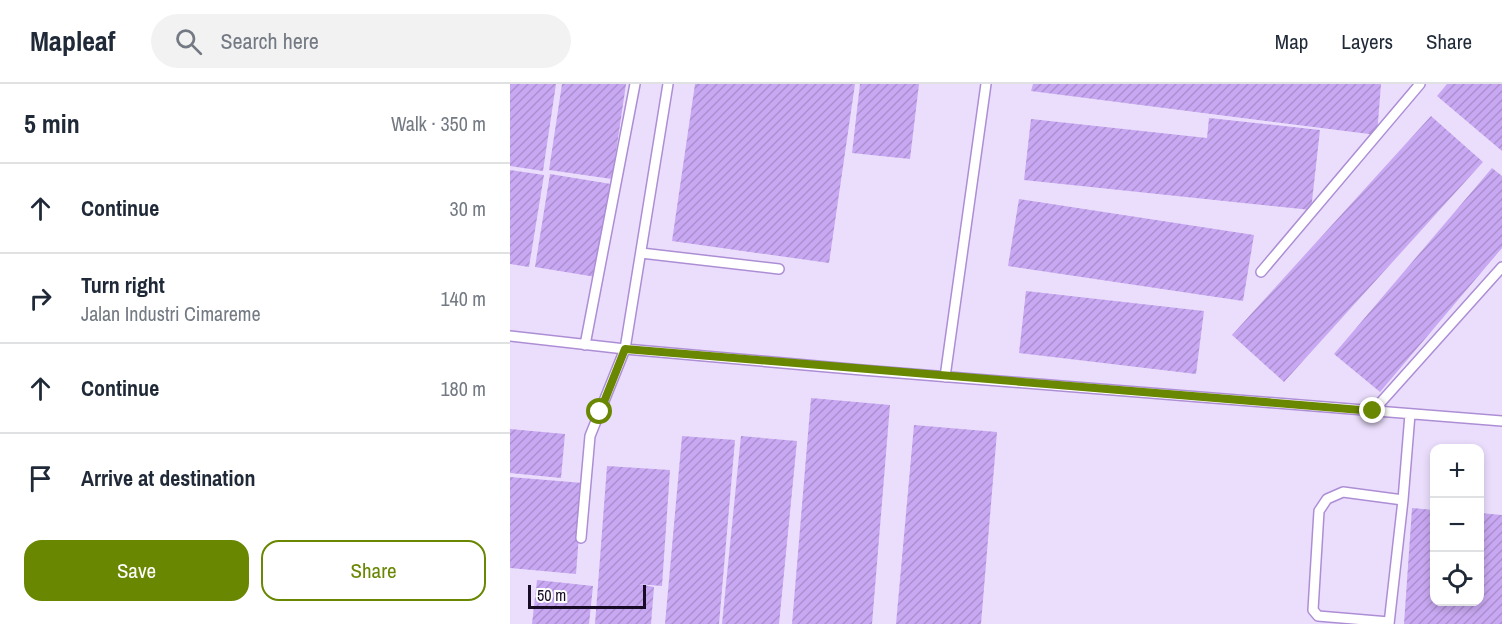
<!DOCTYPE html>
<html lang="en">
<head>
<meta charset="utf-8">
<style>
  :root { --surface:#fff; --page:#f2f2f3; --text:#1f2937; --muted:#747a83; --line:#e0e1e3; --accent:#698700 }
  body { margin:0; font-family:"Archivo Narrow",sans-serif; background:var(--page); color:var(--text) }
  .controls { position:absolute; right:18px; bottom:18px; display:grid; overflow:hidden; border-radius:12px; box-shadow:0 3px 9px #0003 }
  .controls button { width:54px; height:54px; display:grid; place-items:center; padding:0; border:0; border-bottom:2px solid var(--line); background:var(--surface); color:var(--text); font:30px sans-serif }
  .scale { position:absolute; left:18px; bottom:15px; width:118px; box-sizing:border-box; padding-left:6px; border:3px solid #180b26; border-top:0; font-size:16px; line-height:21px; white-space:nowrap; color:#180b26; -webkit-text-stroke:4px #fff; paint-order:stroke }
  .stop { position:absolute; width:18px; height:18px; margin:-14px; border:4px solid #698700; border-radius:50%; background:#fff }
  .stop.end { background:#698700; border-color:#fff; box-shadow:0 2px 6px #0008 }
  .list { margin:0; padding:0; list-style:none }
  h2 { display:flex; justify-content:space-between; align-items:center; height:78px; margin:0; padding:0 24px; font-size:26px }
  h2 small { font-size:20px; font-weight:400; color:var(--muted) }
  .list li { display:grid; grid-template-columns:39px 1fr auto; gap:18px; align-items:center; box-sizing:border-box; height:90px; padding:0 24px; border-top:2px solid var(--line) }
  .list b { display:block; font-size:22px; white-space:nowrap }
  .list p { margin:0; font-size:20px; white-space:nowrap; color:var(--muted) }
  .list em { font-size:20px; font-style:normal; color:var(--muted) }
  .actions { display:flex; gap:12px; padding:18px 24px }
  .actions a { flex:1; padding:14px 0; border:2px solid var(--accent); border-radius:18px; text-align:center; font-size:21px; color:var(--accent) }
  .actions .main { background:var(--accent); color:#fff }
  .icon { flex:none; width:33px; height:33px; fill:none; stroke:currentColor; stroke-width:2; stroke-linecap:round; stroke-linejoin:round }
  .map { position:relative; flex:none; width:992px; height:540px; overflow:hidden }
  header { display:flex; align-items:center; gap:36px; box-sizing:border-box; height:84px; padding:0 30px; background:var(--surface); border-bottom:2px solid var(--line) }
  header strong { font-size:28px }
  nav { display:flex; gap:33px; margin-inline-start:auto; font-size:21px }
  .search { width:420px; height:54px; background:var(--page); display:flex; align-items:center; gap:15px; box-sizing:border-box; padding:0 21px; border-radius:33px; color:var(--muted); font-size:22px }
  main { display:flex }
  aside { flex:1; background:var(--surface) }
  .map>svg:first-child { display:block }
  .building { fill:url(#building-hatch) }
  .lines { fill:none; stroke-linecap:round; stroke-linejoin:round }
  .service-casing { stroke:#ad8ed5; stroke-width:12 }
  .service { stroke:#fff; stroke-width:9 }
  .route { stroke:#698700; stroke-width:8 }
</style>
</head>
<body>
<header>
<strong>Mapleaf</strong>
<div class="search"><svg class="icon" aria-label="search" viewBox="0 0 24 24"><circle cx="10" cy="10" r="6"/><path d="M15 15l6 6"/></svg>Search here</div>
<nav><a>Map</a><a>Layers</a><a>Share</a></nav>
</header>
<main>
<aside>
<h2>5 min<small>Walk · 350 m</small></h2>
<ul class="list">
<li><svg class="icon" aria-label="ahead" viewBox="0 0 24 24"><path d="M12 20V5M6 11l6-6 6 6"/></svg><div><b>Continue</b></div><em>30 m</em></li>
<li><svg class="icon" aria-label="right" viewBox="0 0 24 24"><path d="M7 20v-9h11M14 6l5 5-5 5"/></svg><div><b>Turn right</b><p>Jalan Industri Cimareme</p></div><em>140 m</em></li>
<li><svg class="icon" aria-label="ahead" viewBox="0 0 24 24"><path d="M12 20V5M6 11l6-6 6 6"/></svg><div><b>Continue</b></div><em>180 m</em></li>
<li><svg class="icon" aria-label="arrive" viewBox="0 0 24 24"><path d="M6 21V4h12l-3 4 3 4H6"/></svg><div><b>Arrive at destination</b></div></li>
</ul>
<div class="actions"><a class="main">Save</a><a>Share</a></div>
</aside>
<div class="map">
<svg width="992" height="540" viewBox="0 0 992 540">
  <defs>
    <pattern id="building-hatch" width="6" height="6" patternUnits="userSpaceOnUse" patternTransform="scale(1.5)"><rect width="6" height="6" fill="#c8a8f2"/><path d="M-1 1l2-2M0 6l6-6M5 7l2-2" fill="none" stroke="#ab8fcf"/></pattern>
  </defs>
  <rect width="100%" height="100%" fill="#ebdefd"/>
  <path class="building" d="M0,0h46l-13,87 -33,-5z
    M52,0h64l-14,95 -63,-9z
    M185,0h160l-26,179 -157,-22z
    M350,0h59l-9,75 -58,-6z
    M523,0h348l-4,51 -346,-44z
    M937,0h55v67l-65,-55z
    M921,32l52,46 -199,220 -52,-47z
    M699,34l111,12 -9,80 -287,-30 7,-61 176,19z
    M982,84l10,8v72l-122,144 -46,-38z
    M0,86l34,5 -15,92 -19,-3z
    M40,90l61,10 -15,93 -61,-10z
    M509,115l235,36 -11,66 -235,-35z
    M516,207l178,20 -8,63 -177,-21z
    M301,314l79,7 -18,219h-80z
    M404,341l83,7 -16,192h-85z
    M0,345l55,5 -4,44 -51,-5z
    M172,352l53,4 -16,184h-54z
    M231,352l56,5 -18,183h-57z
    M97,382l63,4 -8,116 -24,-2 16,3 -3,37h-56z
    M0,393l73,6 -7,91 -66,-6z
    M902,424l22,2v92h46v-89l22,2v109h-98z
    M27,496l56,6 -4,38h-57z"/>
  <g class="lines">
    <defs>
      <path id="service" d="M131,169l138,16
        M751,188l159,-188
        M0,252l115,13 237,21 640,51
        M75,261l50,-261
        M435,293l41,-293
        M863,327l129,-144
        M71,454l9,-102 35,-87 43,-265
        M879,538l-71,-6 -5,-6 6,-99 8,-12 16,-7 60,8
        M879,540l14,-124 7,-86"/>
    </defs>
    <use href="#service" class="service-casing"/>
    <use href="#service" class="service"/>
  </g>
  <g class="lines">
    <path class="route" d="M90,328l25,-63 748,62"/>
  </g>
</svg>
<div class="controls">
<button>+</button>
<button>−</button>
<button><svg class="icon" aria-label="locate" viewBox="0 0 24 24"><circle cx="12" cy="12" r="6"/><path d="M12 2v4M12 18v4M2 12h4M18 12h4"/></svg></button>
</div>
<div class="scale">50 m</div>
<div class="stop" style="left:90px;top:328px"></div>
<div class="stop end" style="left:863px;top:327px"></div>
</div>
</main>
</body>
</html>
